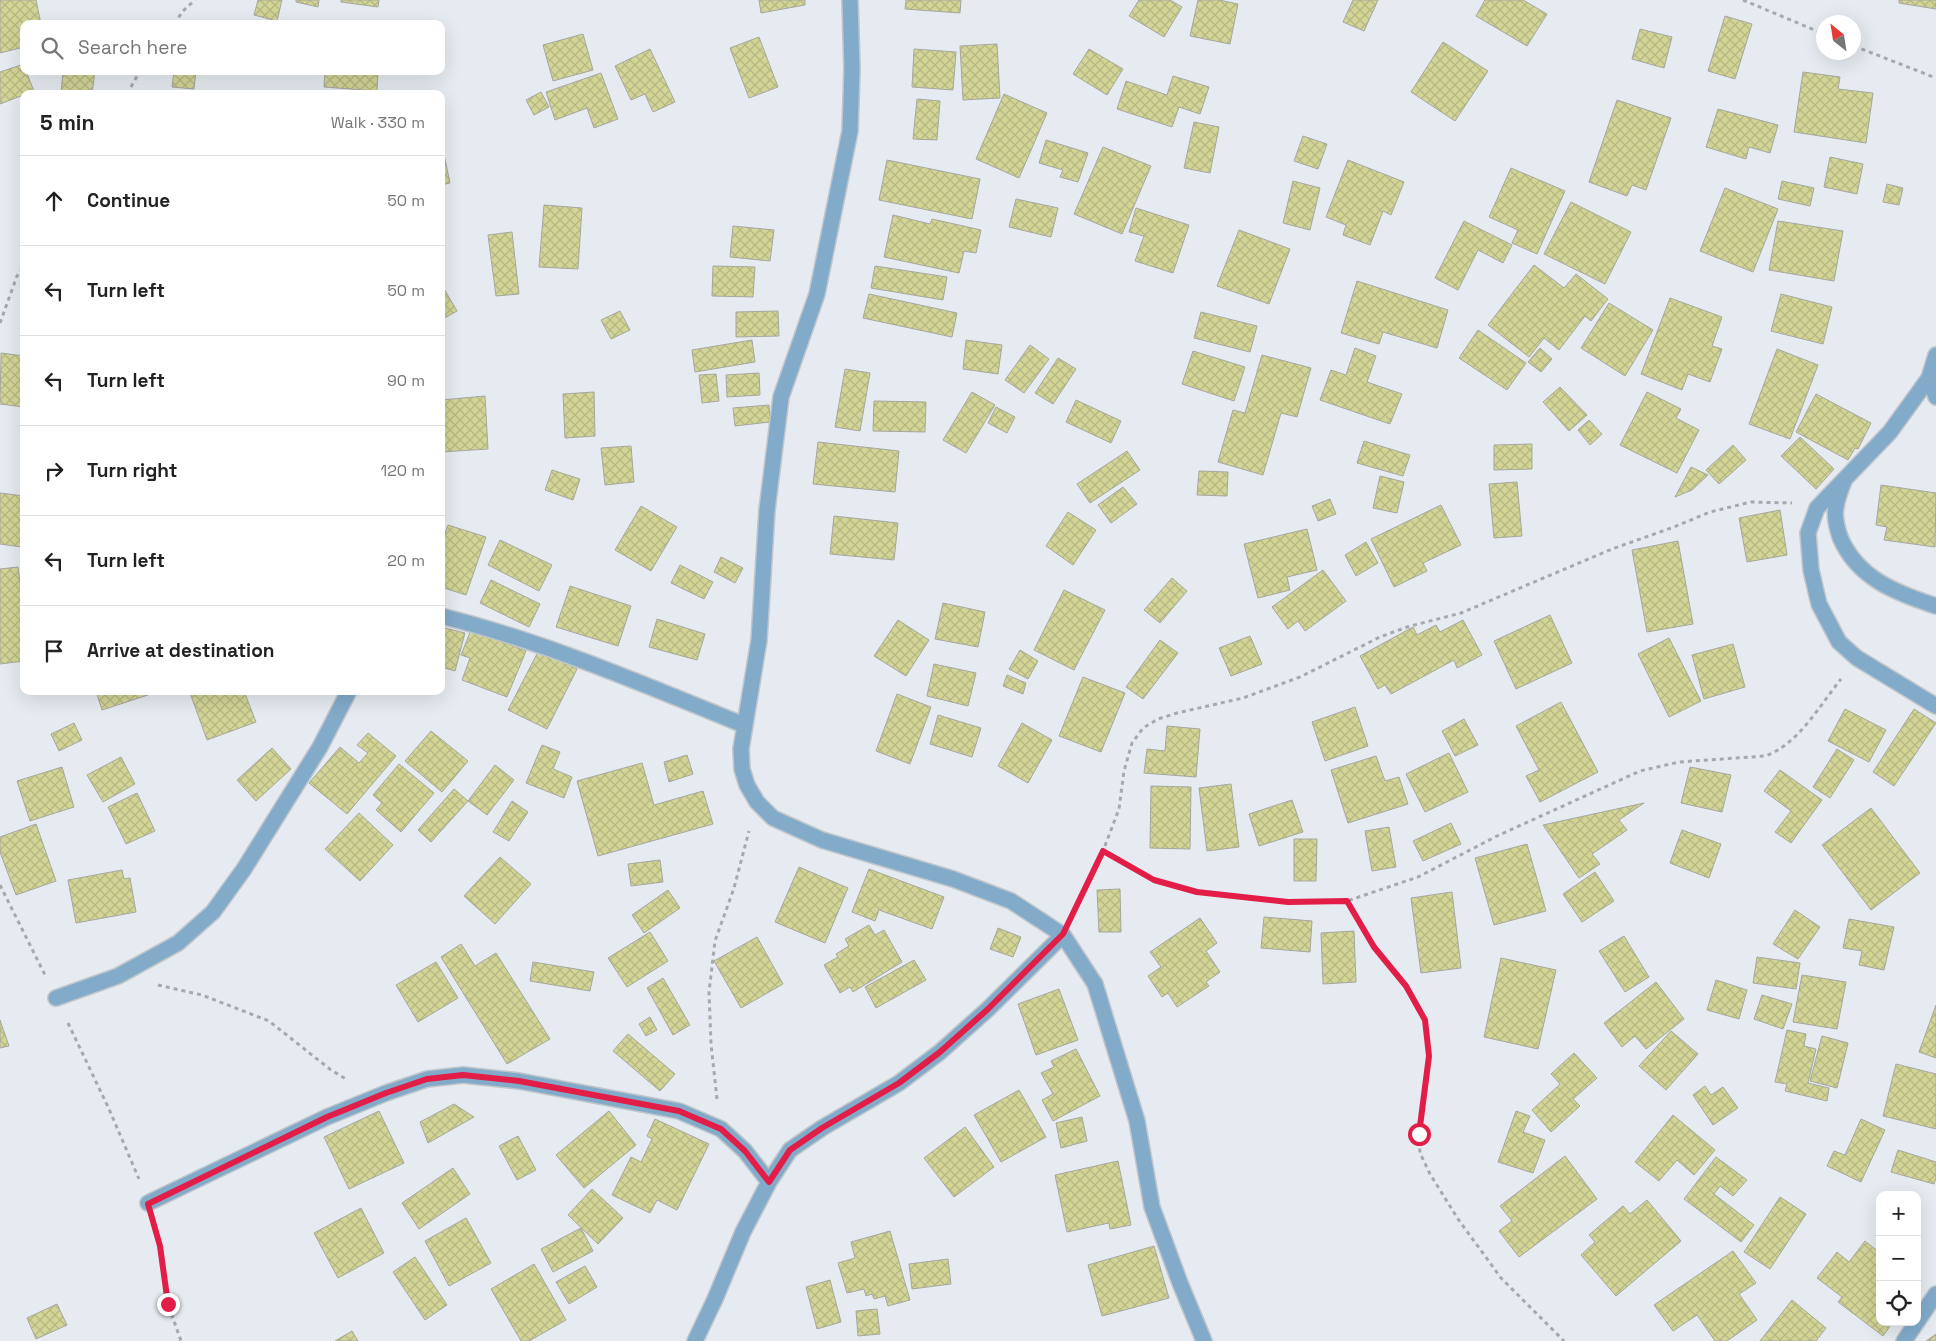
<!DOCTYPE html>
<html lang="en">
<head>
<meta charset="utf-8">
<style>
  :root { --surface:#fff; --page:#f2f2f2; --text:#222; --muted:#767676; --line:#e0e0e0 }
  body { margin:0; font-family:"Space Grotesk",sans-serif; background:var(--page); color:var(--text) }
  .controls { position:absolute; right:15px; bottom:15px; display:grid; overflow:hidden; border-radius:10px; box-shadow:0 5px 20px #0002 }
  .controls button { width:45px; height:45px; display:grid; place-items:center; padding:0; border:0; border-bottom:1px solid var(--line); background:var(--surface); color:var(--text); font:25px sans-serif }
  .compass { position:absolute; left:1816px; top:15px; width:45px; height:45px; border-radius:50%; background:var(--surface); box-shadow:0 5px 20px #0002; rotate:330deg }
  .stop { position:absolute; width:15px; height:15px; margin:-11px; border:4px solid #e11d48; border-radius:50%; background:#fff }
  .stop.end { background:#e11d48; border-color:#fff; box-shadow:0 1px 5px #0008 }
  .list { margin:0; padding:0; list-style:none }
  h2 { display:flex; justify-content:space-between; align-items:center; height:65px; margin:0; padding:0 20px; font-size:21px }
  h2 small { font-size:16px; font-weight:400; color:var(--muted) }
  .list li { display:grid; grid-template-columns:32px 1fr auto; gap:15px; align-items:center; box-sizing:border-box; height:90px; padding:0 20px; border-top:1px solid var(--line) }
  .list b { display:block; font-size:19px; white-space:nowrap }
  .list em { font-size:16px; font-style:normal; color:var(--muted) }
  .icon { flex:none; width:28px; height:28px; fill:none; stroke:currentColor; stroke-width:2; stroke-linecap:round; stroke-linejoin:round }
  .map { position:relative; flex:none; width:1936px; height:1341px; overflow:hidden }
  .search { position:absolute; background:var(--surface); box-shadow:0 5px 20px #0002; left:20px; top:20px; width:425px; height:55px; display:flex; align-items:center; gap:12px; box-sizing:border-box; padding:0 18px; border-radius:10px; color:var(--muted); font-size:19px }
  .panel { position:absolute; background:var(--surface); box-shadow:0 5px 20px #0002; left:20px; top:90px; width:425px; height:605px; border-radius:10px }
  .map>svg:first-child { display:block }
  .building { fill:url(#building-cross-hatch); stroke:#a6a7a0 }
  .lines { fill:none; stroke-linecap:round; stroke-linejoin:round }
  .street-casing { stroke:#c1c6cb; stroke-width:18 }
  .path { stroke:#a4a9ad; stroke-width:3; stroke-dasharray:4 4; stroke-linecap:butt }
  .street { stroke:#82abca; stroke-width:15 }
  .route { stroke:#e11d48; stroke-width:6 }
</style>
</head>
<body>
<div class="map">
<svg width="1936" height="1341" viewBox="0 0 1936 1341">
  <defs>
    <pattern id="building-cross-hatch" width="8" height="8" patternUnits="userSpaceOnUse" patternTransform="scale(1.25)"><rect width="8" height="8" fill="#d3d597"/><path d="M0 0l8 8M0 8l8-8" fill="none" stroke="#b5b782"/></pattern>
  </defs>
  <rect width="100%" height="100%" fill="#e5ebf0"/>
  <path class="building" d="M0,0h36l5,24h-17v23l-24,6z
    M258,0h24l-5,21 -23,-6z
    M296,0h23l-1,7 -22,-5z
    M341,0h38l-1,7 -37,-5z
    M759,0h46v5l-44,8z
    M906,0h55l-1,13 -55,-4z
    M1139,0h31l12,7 -18,30 -35,-21z
    M1198,0h21l19,4 -8,40 -40,-8z
    M1353,0h25l-14,31 -21,-9z
    M1485,0h38l24,14 -20,32 -51,-30z
    M1899,0h37v9l-37,-6z
    M1725,16l27,8 -17,55 -27,-8z
    M1640,29l32,8 -8,31 -32,-9z
    M583,34l10,36 -40,11 -10,-36z
    M759,37l19,50 -29,11 -19,-50z
    M1443,42l45,29 -33,50 -44,-29z
    M997,44l3,54 -37,2 -3,-54z
    M650,49l25,53 -22,10 -8,-18 -14,6 -16,-34z
    M914,49l42,3 -3,38 -41,-3z
    M1089,49l34,20 -16,26 -34,-21z
    M24,64v7h2l8,20 -34,13v-32z
    M63,71h32l-3,23h-31z
    M174,71h22l-2,18 -22,-2z
    M325,71h53l-1,20 -53,-4z
    M1803,72l37,5 -2,12 35,4 -7,50 -72,-11z
    M601,73l17,46 -24,9 -7,-20 -32,12 -9,-28z
    M1173,76l36,11 -9,27 -21,-7 -7,20 -55,-18 9,-28 41,14z
    M541,92l8,15 -15,8 -8,-15z
    M1004,94l43,19 -28,65 -43,-19z
    M917,99l23,2 -3,39 -24,-1z
    M1617,100l54,18 -25,72 -14,-5 -5,11 -38,-14z
    M1718,109l60,16 -8,28 -21,-6 -3,12 -40,-12z
    M1194,122l25,5 -9,46 -26,-5z
    M1303,136l24,8 -9,25 -24,-8z
    M441,140l9,43 -9,2z
    M1046,140l42,13 -10,29 -18,-5 3,-7 -24,-7z
    M1103,147l48,19 -29,68 -48,-20z
    M1830,157l33,7 -6,30 -33,-7z
    M887,160l93,19 -8,40 -93,-19z
    M1348,160l56,22 -13,33 -8,-4 -13,34 -27,-10 3,-10 -20,-8z
    M1511,168l54,23 -28,63 -25,-11 6,-13 -29,-13z
    M1293,181l27,7 -10,42 -27,-7z
    M1782,181l32,7 -4,18 -32,-7z
    M1887,184l16,4 -4,17 -16,-3z
    M1725,188l53,21 -25,63 -53,-21z
    M1016,199l42,9 -7,29 -42,-10z
    M1571,202l60,30 -26,52 -61,-30z
    M544,205l38,3 -4,61 -39,-2z
    M1136,208l53,17 -16,48 -38,-12 9,-25 -15,-4z
    M893,215l37,9 2,-5 49,11 -5,23 -12,-2 -5,22 -75,-16z
    M1464,221l48,24 -9,18 -25,-13 -20,40 -23,-12z
    M1778,221l65,10 -9,50 -65,-11z
    M733,226l41,4 -4,31 -40,-4z
    M1239,230l51,19 -21,55 -52,-18z
    M512,232l7,62 -23,2 -8,-61z
    M1534,265l30,23 12,-14 32,25 -17,22 -6,-5 -26,34 -15,-12 -15,19 -41,-32z
    M713,266l42,1 -2,30 -41,-1z
    M875,266l72,11 -4,23 -72,-12z
    M1357,281l91,29 -11,38 -54,-16 -4,12 -38,-11z
    M441,287h2l14,24 -16,9z
    M869,294l88,19 -5,24 -89,-19z
    M1781,294l51,13 -9,37 -52,-13z
    M1670,298l52,19 -10,29 10,3 -12,33 -22,-8 -6,16 -41,-16z
    M1609,303l44,27 -28,46 -44,-28z
    M620,311l10,19 -19,9 -10,-19z
    M778,311l1,25 -43,1v-25z
    M1201,312l56,14 -7,26 -56,-14z
    M1478,330l48,33 -19,27 -48,-32z
    M752,340l3,22 -60,10 -3,-22z
    M966,340l36,5 -4,29 -35,-5z
    M1030,345l19,14 -25,34 -19,-13z
    M1355,348l21,8 -9,26 35,12 -12,30 -70,-24 11,-30 15,5z
    M1540,348l12,11 -11,13 -13,-10z
    M1777,349l41,16 -28,74 -41,-15z
    M1193,351l52,16 -11,34 -52,-17z
    M1,353l23,3v51l-24,-3z
    M1262,355l49,13 -14,49 -16,-4 -18,62 -45,-13 15,-52 12,3z
    M1058,358l18,11 -23,35 -18,-11z
    M845,369l25,4 -10,58 -25,-4z
    M759,373l1,22 -33,2 -1,-22z
    M716,374l3,27 -17,2 -3,-28z
    M1560,387l27,28 -18,16 -26,-29z
    M594,392l1,44 -30,2 -2,-44z
    M972,392l23,13 -29,48 -23,-13z
    M1647,392l34,17 -5,9 23,12 -22,43 -57,-28z
    M1816,394l55,29 -13,26 -3,-1 -7,12 -52,-28z
    M485,396l3,53 -47,3v-52z
    M1076,400l45,21 -10,22 -45,-21z
    M874,401l52,1 -1,30 -52,-1z
    M769,405l1,17 -35,4 -2,-18z
    M996,407l19,10 -8,16 -19,-10z
    M1589,420l13,14 -12,11 -12,-15z
    M1800,437l34,32 -18,20 -35,-33z
    M1364,441l46,14 -7,21 -46,-13z
    M818,442l81,9 -4,41 -82,-8z
    M1532,444v25l-38,1v-25z
    M1733,445l13,15 -27,24 -13,-14z
    M631,446l3,36 -29,3 -4,-37z
    M1127,451l13,19 -50,33 -13,-19z
    M1691,467l17,8 -16,15 -17,7z
    M552,470l28,9 -7,21 -28,-10z
    M1199,471l29,1 -1,24 -30,-1z
    M1380,476l24,6 -7,31 -24,-5z
    M1517,482l5,54 -28,2 -5,-54z
    M1881,485l55,8 -1,54 -51,-7 3,-13 -11,-2z
    M1123,487l14,17 -26,19 -13,-18z
    M0,493l24,3v35l-2,16 -22,-3z
    M1330,499l6,15 -18,7 -6,-15z
    M1441,505l20,40 -38,18 4,8 -33,16 -23,-48z
    M641,506l36,21 -26,44 -36,-21z
    M1780,510l7,45 -40,7 -8,-44z
    M1068,512l28,18 -23,35 -27,-19z
    M834,516l64,7 -4,37 -64,-6z
    M448,525l38,12 -20,58 -25,-8v-43z
    M1307,529l10,41 -30,7 3,13 -32,8 -14,-54z
    M500,540l52,25 -13,26 -51,-26z
    M1678,541l15,83 -46,8 -15,-82z
    M1366,542l12,21 -22,13 -11,-21z
    M721,557l22,11 -8,15 -21,-11z
    M680,565l33,17 -9,17 -33,-16z
    M18,567l6,47v47l-24,3v-95z
    M1323,570l23,31 -41,30 -7,-10 -10,8 -16,-22z
    M1172,578l15,13 -27,32 -16,-13z
    M491,580l49,24 -11,23 -49,-24z
    M570,586l61,20 -13,40 -62,-19z
    M1064,590l41,20 -31,60 -40,-20z
    M943,603l42,9 -7,35 -43,-8z
    M1550,615l22,48 -56,26 -22,-48z
    M657,619l48,15 -8,26 -48,-13z
    M898,620l31,20 -23,36 -32,-20z
    M1463,620l19,35 -25,13 -3,-8 -63,34 -6,-9 -7,4 -18,-33 53,-29 4,8 19,-10 4,7z
    M441,627l24,6 -10,38 -14,-4z
    M471,630l55,21 -19,46 -45,-17 8,-22 -9,-3z
    M1250,636l12,28 -31,12 -12,-28z
    M1669,638l32,63 -32,16 -31,-63z
    M1160,640l18,13 -35,46 -17,-12z
    M1733,644l12,43 -41,12 -12,-44z
    M539,650l38,19 -30,60 -39,-19z
    M1020,650l18,11 -10,18 -19,-10z
    M934,664l42,9 -8,33 -41,-10z
    M1007,675l19,8 -3,11 -20,-8z
    M1083,677l42,16 -24,59 -42,-16z
    M96,691h51l1,4 -46,15z
    M195,691h49l12,31 -49,18 -17,-47z
    M897,694l34,13 -21,57 -34,-13z
    M1561,702l37,70 -58,30 -14,-26 13,-6 -23,-44z
    M1355,707l13,39 -43,15 -13,-39z
    M1845,709l41,21 -17,32 -41,-21z
    M1914,709l22,14 -42,63 -21,-14z
    M938,715l43,13 -9,29 -42,-13z
    M1464,719l14,26 -23,11 -13,-25z
    M74,723l8,17 -23,11 -8,-17z
    M1022,723l30,17 -24,43 -30,-17z
    M1167,726l33,3 -4,48 -52,-4 3,-24 18,2z
    M431,731l37,30 -26,31 -37,-31z
    M368,733l28,23 -49,58 -38,-31 31,-36 19,16 9,-10 -11,-8z
    M542,745l18,7 -7,17 19,8 -8,21 -38,-15z
    M272,748l19,21 -35,32 -19,-21z
    M1837,749l17,11 -24,38 -17,-11z
    M1449,753l19,39 -43,20 -19,-38z
    M687,755l6,19 -24,8 -5,-20z
    M1376,756l9,25 14,-4 9,27 -60,19 -17,-53z
    M121,757l14,27 -32,18 -16,-27z
    M642,763l12,42 49,-14 10,33 -115,32 -21,-75z
    M399,764l35,29 -33,39 -25,-22 6,-7 -9,-8z
    M495,765l19,15 -27,35 -19,-14z
    M62,767l12,40 -44,14 -13,-40z
    M1690,767l41,8 -9,37 -41,-9z
    M1780,770l42,30 -31,43 -16,-11 16,-21 -27,-20z
    M1231,784l8,63 -32,4 -8,-63z
    M1151,786l40,1 -1,62 -40,-1z
    M454,789l14,12 -37,41 -13,-12z
    M137,793l18,38 -29,13 -18,-37z
    M1292,800l11,32 -44,14 -10,-32z
    M512,801l16,11 -19,29 -16,-9z
    M1644,803l-25,17 8,10 -35,24 8,10 -21,14 -36,-53z
    M1871,808l49,65 -49,37 -49,-65z
    M359,813l34,32 -33,36 -35,-32z
    M1451,823l10,21 -38,17 -10,-20z
    M36,824l20,57 -40,14 -16,-43v-15z
    M1389,827l7,40 -24,4 -7,-40z
    M1682,830l39,14 -12,34 -39,-15z
    M1294,839h23l-1,42h-22z
    M1527,844l19,67 -52,14 -19,-67z
    M500,857l31,27 -36,40 -31,-28z
    M660,860l3,22 -32,4 -3,-22z
    M799,867l49,21 -23,55 -50,-21z
    M869,869l75,28 -12,32 -53,-19 -4,11 -23,-9z
    M122,870l2,9 6,-1 6,34 -60,11 -8,-43z
    M1595,872l19,29 -32,21 -19,-28z
    M1120,889l1,43h-22l-2,-42z
    M668,890l12,18 -36,25 -12,-18z
    M1452,892l9,76 -40,5 -10,-75z
    M1795,910l25,17 -22,32 -25,-15z
    M1264,917l48,4 -2,31 -49,-4z
    M1200,918l17,25 -11,8 14,21 -14,10 3,4 -32,21 -9,-14 -6,4 -14,-21 13,-9 -11,-15z
    M1849,919l45,8 -10,43 -25,-5 3,-14 -19,-3z
    M869,925l6,10 9,-5 18,32 -49,30 -3,-5 -10,6 -16,-28 14,-8 -2,-3 13,-8 -4,-7z
    M998,928l23,9 -8,20 -23,-8z
    M1354,931l2,51 -33,2 -2,-51z
    M650,932l18,29 -41,26 -19,-29z
    M1624,936l25,41 -24,15 -26,-41z
    M757,937l26,47 -42,24 -27,-47z
    M461,944l14,22 21,-13 54,86 -43,25 -66,-107z
    M1757,957l43,6 -4,26 -43,-6z
    M1501,958l55,12 -18,79 -54,-12z
    M914,960l12,20 -50,28 -11,-21z
    M436,962l22,36 -40,24 -22,-37z
    M533,962l61,10 -4,19 -60,-10z
    M1802,975l44,7 -9,47 -44,-7z
    M663,978l27,47 -17,10 -26,-47z
    M1716,980l31,10 -8,29 -32,-9z
    M1656,982l28,37 -38,30 -11,-13 -13,11 -18,-24z
    M1059,989l19,51 -42,15 -18,-51z
    M1762,995l30,9 -9,25 -29,-10z
    M1936,1005v53l-17,-6z
    M650,1017l7,13 -11,6 -7,-12z
    M0,1020l9,26 -9,2z
    M1787,1030l19,4 -2,12 12,3 -8,34 21,5 -2,13 -42,-10 2,-7 -12,-2z
    M1671,1031l27,23 -32,36 -27,-24z
    M628,1034l47,40 -15,17 -47,-40z
    M1822,1036l26,7 -11,45 -27,-7z
    M1076,1049l24,47 -47,25 -11,-21 11,-6 -12,-21 13,-6 -3,-6z
    M1574,1053l23,25 -24,21 7,7 -29,26 -19,-22 28,-26 -9,-10z
    M1896,1064l40,10v55l-53,-13z
    M1705,1086l6,9 12,-8 15,21 -25,17 -20,-30z
    M1019,1090l27,47 -45,25 -27,-47z
    M454,1104l20,13 -46,26 -8,-21z
    M379,1111l25,52 -55,26 -25,-52z
    M609,1111l27,34 -52,43 -28,-33z
    M1516,1111l14,5 -7,16 22,8 -12,33 -35,-11z
    M1673,1115l42,35 -21,25 -17,-15 -18,21 -24,-19z
    M1082,1117l5,24 -26,7 -5,-25z
    M655,1119l54,25 -32,66 -20,-10 -7,13 -38,-18 19,-38 10,5 11,-23 -5,-3z
    M1861,1119l24,11 -24,52 -34,-16 7,-15 11,4z
    M965,1127l29,40 -40,30 -30,-39z
    M518,1136l18,34 -19,10 -18,-34z
    M1898,1150l38,12v16l-2,6 -43,-12z
    M1565,1156l32,43 -78,58 -20,-26 13,-10 -12,-15z
    M1716,1157l31,23 -14,16 -13,-10 -6,8 40,31 -13,17 -57,-43z
    M1118,1161l13,64 -21,4 -1,-6 -42,9 -12,-57z
    M453,1168l17,26 -51,35 -17,-26z
    M592,1189l31,29 -25,26 -30,-29z
    M1780,1197l26,17 -36,55 -26,-17z
    M1647,1200l34,41 -65,55 -35,-41 14,-13 -6,-7 34,-29 7,8z
    M361,1208l23,45 -46,25 -24,-45z
    M466,1218l25,45 -42,23 -24,-45z
    M581,1228l12,23 -40,21 -12,-23z
    M890,1231l20,69 -22,6 -3,-10 -11,3 -2,-5 -6,2 -2,-7 -17,4 -9,-30 17,-5 -4,-16z
    M1865,1241l15,12v69h13l-10,14 -45,-34 4,-5 -25,-19 20,-26 12,10z
    M1154,1246l15,52 -67,18 -14,-51z
    M1733,1251l23,32 -17,11 18,26 -30,21h-12l-18,-26 -24,16 -19,-26z
    M415,1257l32,48 -22,15 -32,-48z
    M948,1259l3,25 -39,5 -3,-25z
    M534,1264l32,56 -37,21h-8l-30,-52z
    M585,1266l12,21 -28,17 -13,-22z
    M830,1280l11,42 -24,7 -11,-42z
    M1792,1300l34,28 -10,13h-56z
    M57,1304l10,21 -31,14 -9,-21z
    M877,1309l3,25 -22,2 -2,-25z
    M352,1331l6,10h-23z
    M1936,1334v7h-10z"/>
  <g class="lines">
    <defs>
      <path id="street" d="M850,0l2,69 -2,62 -33,163 -36,103 -14,113 -8,130 -18,109 1,20 5,16 10,17 16,16 49,22 131,39 58,22 52,34 32,49 42,137 15,86 28,76 24,58
        M1936,355l-7,23 -39,54 -73,76 -9,25 3,37 8,34 20,38 18,16 79,48
        M1929,378l7,19
        M1844,481c-3,8 -7,17 -8,26 -2,9 1,21 4,30 17,41 56,56 96,69
        M441,616c105,26 204,69 303,109
        M56,998l62,-22 60,-33 35,-31 31,-43 76,-122 29,-56
        M148,1203l179,-86 59,-24 41,-14 36,-4 56,6 160,30 42,18 24,22 24,31
        M695,1341l20,-42 28,-67 26,-50 21,-32 32,-22 77,-45 41,-31 48,-43 75,-74
        M1904,1341l32,-47"/>
    </defs>
    <use href="#street" class="street-casing"/>
    <path class="path" d="M1743,0l81,34
      M174,24l9,-13 12,-11
      M1854,46l82,32
      M127,94l13,-23
      M0,323l17,-47 7,-10
      M1103,851l51,29 43,13 91,9 59,-1 71,-24 79,-41 143,-65 39,-9 86,-6c33,-11 55,-51 76,-77
      M0,885l45,90
      M1347,901l27,46 31,39 20,34 4,36 -10,78 1,19 10,21 28,45 43,59 63,63
      M1074,911l29,-60 16,-42 5,-38 8,-28 11,-15 15,-9 19,-6 66,-15 57,-21 80,-40 27,-10 54,-14 151,-64 62,-22 36,-15 41,-10 41,1
      M158,985l44,10 67,26 62,49 15,9
      M68,1023l41,86 30,70
      M717,1099l-6,-55 -2,-52 6,-51 19,-53 15,-57
      M155,1228l5,18 8,58 13,37"/>
    <use href="#street" class="street"/>
  </g>
  <g class="lines">
    <path class="route" d="M168,1304l-8,-58 -12,-42 179,-87 59,-24 41,-14 36,-4 56,6 160,30 42,18 24,22 24,31 21,-32 32,-22 77,-45 41,-31 48,-43 75,-75 40,-83 51,29 43,12 91,10 59,-1 27,46 32,39 19,34 4,36 -10,78"/>
  </g>
</svg>
<div class="controls">
<button>+</button>
<button>−</button>
<button><svg class="icon" aria-label="locate" viewBox="0 0 24 24"><circle cx="12" cy="12" r="6"/><path d="M12 2v4M12 18v4M2 12h4M18 12h4"/></svg></button>
</div>
<svg class="compass" viewBox="-18 -18 36 36"><path d="M0-13l5 13h-10z" fill="#e53935"/><path d="M0 13l5-13h-10z" fill="#767676"/></svg>
<div class="stop" style="left:1419px;top:1134px"></div>
<div class="stop end" style="left:168px;top:1304px"></div>
<div class="search"><svg class="icon" aria-label="search" viewBox="0 0 24 24"><circle cx="10" cy="10" r="6"/><path d="M15 15l6 6"/></svg>Search here</div>
<section class="panel">
<h2>5 min<small>Walk · 330 m</small></h2>
<ul class="list">
<li><svg class="icon" aria-label="ahead" viewBox="0 0 24 24"><path d="M12 20V5M6 11l6-6 6 6"/></svg><div><b>Continue</b></div><em>50 m</em></li>
<li><svg class="icon" aria-label="left" viewBox="0 0 24 24"><path d="M17 20v-9H6M10 6l-5 5 5 5"/></svg><div><b>Turn left</b></div><em>50 m</em></li>
<li><svg class="icon" aria-label="left" viewBox="0 0 24 24"><path d="M17 20v-9H6M10 6l-5 5 5 5"/></svg><div><b>Turn left</b></div><em>90 m</em></li>
<li><svg class="icon" aria-label="right" viewBox="0 0 24 24"><path d="M7 20v-9h11M14 6l5 5-5 5"/></svg><div><b>Turn right</b></div><em>120 m</em></li>
<li><svg class="icon" aria-label="left" viewBox="0 0 24 24"><path d="M17 20v-9H6M10 6l-5 5 5 5"/></svg><div><b>Turn left</b></div><em>20 m</em></li>
<li><svg class="icon" aria-label="arrive" viewBox="0 0 24 24"><path d="M6 21V4h12l-3 4 3 4H6"/></svg><div><b>Arrive at destination</b></div></li>
</ul>
</section>
</div>
</body>
</html>
